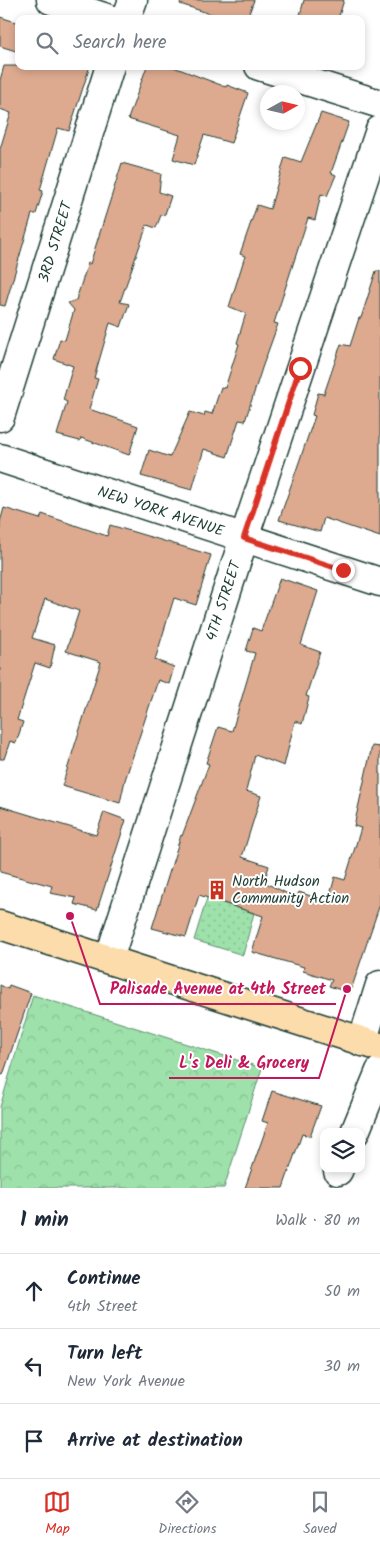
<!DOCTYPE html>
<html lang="en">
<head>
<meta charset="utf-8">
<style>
  :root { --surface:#fff; --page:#f2f2f3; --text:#1f2937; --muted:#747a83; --line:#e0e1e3; --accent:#d93025 }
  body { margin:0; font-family:Kalam,sans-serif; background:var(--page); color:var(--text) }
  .controls { position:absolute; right:15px; bottom:15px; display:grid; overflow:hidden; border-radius:10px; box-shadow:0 2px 8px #0003 }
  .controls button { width:45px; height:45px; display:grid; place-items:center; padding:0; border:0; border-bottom:1px solid var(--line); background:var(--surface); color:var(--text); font:25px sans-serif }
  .compass { position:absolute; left:260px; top:85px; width:45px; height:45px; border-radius:50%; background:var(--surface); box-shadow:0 2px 8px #0003; rotate:82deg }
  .stop { position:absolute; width:15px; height:15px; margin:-11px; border:4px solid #d93025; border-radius:50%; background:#fff }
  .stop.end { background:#d93025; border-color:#fff; box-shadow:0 1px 5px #0008 }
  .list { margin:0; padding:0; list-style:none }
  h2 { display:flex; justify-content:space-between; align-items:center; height:65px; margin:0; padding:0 20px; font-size:21px }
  h2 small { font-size:16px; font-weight:400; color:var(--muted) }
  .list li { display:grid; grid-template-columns:32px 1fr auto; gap:15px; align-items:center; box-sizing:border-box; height:75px; padding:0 20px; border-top:1px solid var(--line) }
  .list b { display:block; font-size:19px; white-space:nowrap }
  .list p { margin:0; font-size:16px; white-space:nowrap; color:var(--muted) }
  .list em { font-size:16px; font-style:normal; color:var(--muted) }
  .icon { flex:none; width:28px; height:28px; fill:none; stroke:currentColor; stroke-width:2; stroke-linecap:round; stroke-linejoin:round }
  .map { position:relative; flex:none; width:380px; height:1188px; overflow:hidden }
  .search { position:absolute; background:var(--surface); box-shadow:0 2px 8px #0003; left:15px; right:15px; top:15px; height:55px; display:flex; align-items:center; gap:12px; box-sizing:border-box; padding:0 18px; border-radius:10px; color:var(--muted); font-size:19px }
  .sheet { height:290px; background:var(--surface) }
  nav { display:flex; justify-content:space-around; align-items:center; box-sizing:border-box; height:70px; border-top:1px solid var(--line); background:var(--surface); font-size:14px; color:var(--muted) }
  nav a { display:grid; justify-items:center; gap:2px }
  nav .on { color:var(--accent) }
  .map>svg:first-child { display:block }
  .forest { fill:url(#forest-crowns); stroke:#5e8f70 }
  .park { fill:url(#park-dots); stroke:#5e8f70 }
  .building { fill:#ddaa90; stroke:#1f3d34 }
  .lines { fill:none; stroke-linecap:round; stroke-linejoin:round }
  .minor-casing { stroke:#1f3d34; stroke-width:31 }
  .major-casing { stroke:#1f3d34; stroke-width:31 }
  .minor { stroke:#fff; stroke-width:28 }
  .major { stroke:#fddcac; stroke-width:28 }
  .route { stroke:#d93025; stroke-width:6 }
  .labels { text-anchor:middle; stroke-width:4; stroke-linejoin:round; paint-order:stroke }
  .street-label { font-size:15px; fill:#1f3d34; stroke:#fff }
  .poi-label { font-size:15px; fill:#1f3d34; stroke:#fff; text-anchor:start }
  .leader { fill:none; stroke:#c2185b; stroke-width:2 }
  .callout-dot { fill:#c2185b; stroke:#fff; stroke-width:2 }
  .callout-label { font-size:16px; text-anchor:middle; font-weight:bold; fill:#c2185b; stroke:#fff; stroke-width:4; stroke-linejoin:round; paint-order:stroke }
</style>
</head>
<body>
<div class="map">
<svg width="380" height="1188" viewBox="0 0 380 1188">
  <defs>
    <pattern id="forest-crowns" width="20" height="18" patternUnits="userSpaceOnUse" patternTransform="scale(1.25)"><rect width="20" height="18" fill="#9ee1ab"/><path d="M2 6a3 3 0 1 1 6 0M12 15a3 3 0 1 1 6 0" fill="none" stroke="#88c294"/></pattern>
    <pattern id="park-dots" width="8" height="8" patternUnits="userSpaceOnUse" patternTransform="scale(1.25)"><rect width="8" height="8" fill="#9ee1ab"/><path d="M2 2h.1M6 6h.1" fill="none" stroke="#88c294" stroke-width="1.8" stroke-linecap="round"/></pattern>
  </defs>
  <rect width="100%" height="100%" fill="#fff"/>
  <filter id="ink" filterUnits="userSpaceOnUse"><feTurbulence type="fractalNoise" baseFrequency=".02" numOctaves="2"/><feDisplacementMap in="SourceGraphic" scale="10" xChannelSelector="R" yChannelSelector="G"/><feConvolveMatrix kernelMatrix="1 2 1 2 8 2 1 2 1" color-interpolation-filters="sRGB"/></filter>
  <g filter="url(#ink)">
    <path class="forest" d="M33,995l229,73 -38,120h-224v-81z"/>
    <path class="park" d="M207,898l47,15 -11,42 -49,-15z"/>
    <path class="building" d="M181,0h73l-7,19h-21l-46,-15z
      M304,0h40l-6,19h-39z
      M0,17l19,6v29l-19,-6z
      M4,66h86l-21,65 -11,-3 -18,62 3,1 -7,23h-4l-27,92 -5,-1v-156l11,-36 -11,-4v-29z
      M147,66h24l55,21 1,-2 21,8 -17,50 -27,-8 -10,30 -21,-6 7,-24 -52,-16z
      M321,113l28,9 -18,51 5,2 -9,21 -6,-2 -6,26 -7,-2 -34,105 4,1 -16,44 -17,53 -6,-1 -12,37 -23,-8 -12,41 -51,-14 8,-26 21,7 20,-45 14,4 1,-4 7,2 9,-27 4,1 14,-44 -2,-1 9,-30 -17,-6 16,-51 -5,-2 17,-49 13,4 15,-52 16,5z
      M122,163l39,11 -2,18 12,4 -6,18 -4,1 -5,13 -9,-3 -27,77 9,2 -8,23 -11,-4 -16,55 4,1 -9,30 49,17 -9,29 -48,-17 -1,3 -23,-6 10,-33 -4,-2 10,-34 -19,-7 6,-20 5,1 9,-30 -6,-7 8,-3 12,-37 2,1z
      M376,271h4v266l-56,-19 -4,14 -41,-12 36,-104 -3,-1 6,-22 6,1 17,-50 9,2 9,-28h2z
      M4,508l36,11 2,-5 65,22 3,-11 101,30 -15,50 -22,-7 -19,62 19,7 -5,17 -11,-4 -33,100 -5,23 -58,-17 39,-124 -35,-11 13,-40 -34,-12 -13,39 23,7 -5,23 -15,-5 -18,57 6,2 -7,21 -6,-2 -6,18h-4v-237z
      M280,578l38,13 -17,54 19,7 -14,44 3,1 -7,27 -7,-3 -11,45 -29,-11 -9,36 15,5 -19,61 27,9 -5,16 32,16 3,-6 29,10 7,-25 10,3 16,-52 -7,-2 18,-80 8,1v157l-30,89 -21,-7 3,-6 -29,-9 1,-4 -52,-15 11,-36 -64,-21 -13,42 -34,-9 29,-93 1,1 27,-72 -3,-1 12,-36 14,4 23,-78 -9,-2 7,-23 8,3z
      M0,806l96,29 8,-23 22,8 -29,90 -23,-6 2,-6 -26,-5 2,-7 -52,-14z
      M0,985l8,4 1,-4 22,8 -28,82 -3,-1z
      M272,1091l49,15 -11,30 -8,-2 -19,54h-38l23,-65 -6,-2z"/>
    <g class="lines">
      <defs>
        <path id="minor" d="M51,0l59,19
          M126,19l7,-19
          M259,66l121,38
          M0,417l110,-351
          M0,458l380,124
          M109,959l135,-421 136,-408
          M362,1042l18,-57
          M355,1132l25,-61
          M338,1171l1,-2"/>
        <path id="major" d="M0,925l380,122"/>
      </defs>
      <use href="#minor" class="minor-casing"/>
      <use href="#major" class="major-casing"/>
      <use href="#minor" class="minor"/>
      <use href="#major" class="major"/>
    </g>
  </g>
  <g class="lines" filter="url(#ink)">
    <path class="route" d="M300,368l-56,170 99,32"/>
  </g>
  <defs>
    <symbol id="building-bare" viewBox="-9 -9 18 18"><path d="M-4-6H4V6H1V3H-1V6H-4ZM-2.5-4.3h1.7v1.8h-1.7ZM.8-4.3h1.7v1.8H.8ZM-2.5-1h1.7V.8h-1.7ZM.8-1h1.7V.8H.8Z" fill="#c8321e" stroke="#fff" stroke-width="2.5" paint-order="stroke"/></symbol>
  </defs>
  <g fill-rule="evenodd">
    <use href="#building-bare" x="203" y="876" width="28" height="28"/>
  </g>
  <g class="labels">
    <g class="street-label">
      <text transform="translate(55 242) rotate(-73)" y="5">3RD STREET</text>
      <text transform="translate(161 511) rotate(18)" y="5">NEW YORK AVENUE</text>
      <text transform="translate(223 601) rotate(-72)" y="5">4TH STREET</text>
    </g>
    <g class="poi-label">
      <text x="232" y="886">North Hudson<tspan x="232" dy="17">Community Action</tspan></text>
    </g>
  </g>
  <path class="leader" d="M70 916L100 1004H336M347 989L319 1078H169"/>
  <g class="callout-dot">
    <circle cx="70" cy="916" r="5"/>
    <circle cx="347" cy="989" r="5"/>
  </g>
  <g class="callout-label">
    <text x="218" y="994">Palisade Avenue at 4th Street</text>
    <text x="244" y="1068">L's Deli &amp; Grocery</text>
  </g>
</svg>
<div class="controls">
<button><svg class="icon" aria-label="layers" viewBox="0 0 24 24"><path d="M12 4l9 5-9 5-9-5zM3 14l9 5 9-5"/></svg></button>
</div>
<svg class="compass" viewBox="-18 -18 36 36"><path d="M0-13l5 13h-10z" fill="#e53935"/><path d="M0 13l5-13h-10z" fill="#747a83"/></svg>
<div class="stop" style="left:300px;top:368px"></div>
<div class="stop end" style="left:343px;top:570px"></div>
<div class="search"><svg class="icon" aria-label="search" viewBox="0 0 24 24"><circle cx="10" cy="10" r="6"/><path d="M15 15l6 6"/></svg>Search here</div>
</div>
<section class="sheet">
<h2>1 min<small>Walk · 80 m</small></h2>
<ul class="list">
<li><svg class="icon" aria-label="ahead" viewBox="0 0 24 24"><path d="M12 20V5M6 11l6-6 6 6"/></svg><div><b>Continue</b><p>4th Street</p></div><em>50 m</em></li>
<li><svg class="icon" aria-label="left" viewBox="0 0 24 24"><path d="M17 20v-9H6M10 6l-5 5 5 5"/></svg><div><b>Turn left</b><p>New York Avenue</p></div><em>30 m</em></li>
<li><svg class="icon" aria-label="arrive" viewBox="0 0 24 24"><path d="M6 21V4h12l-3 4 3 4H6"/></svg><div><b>Arrive at destination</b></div></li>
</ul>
</section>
<nav>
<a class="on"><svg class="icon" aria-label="map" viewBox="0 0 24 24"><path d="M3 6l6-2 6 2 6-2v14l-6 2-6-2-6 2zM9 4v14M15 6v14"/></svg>Map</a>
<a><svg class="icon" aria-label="directions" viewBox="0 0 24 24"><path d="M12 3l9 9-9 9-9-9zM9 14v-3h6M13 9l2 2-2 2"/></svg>Directions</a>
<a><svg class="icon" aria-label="saved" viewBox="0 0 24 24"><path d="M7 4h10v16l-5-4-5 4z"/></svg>Saved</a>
</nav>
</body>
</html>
